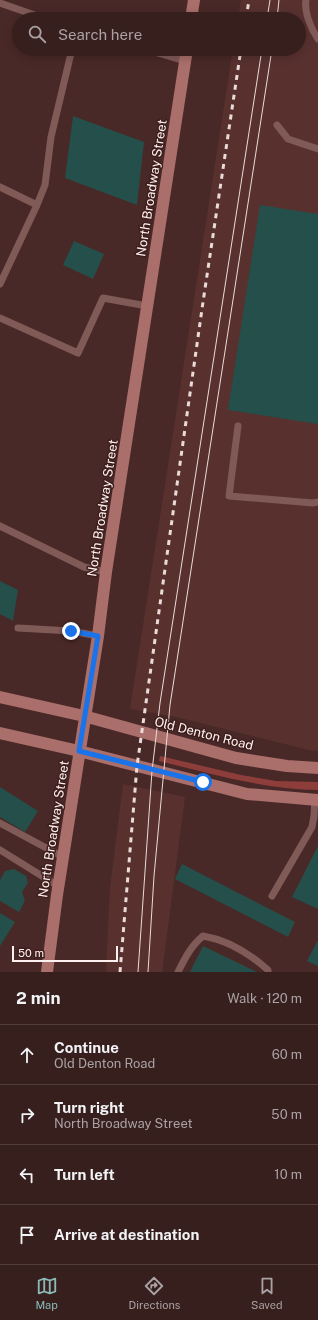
<!DOCTYPE html>
<html lang="en">
<head>
<meta charset="utf-8">
<style>
  :root { --surface:#371f1d; --page:#422c2a; --text:#f1f3f6; --muted:#aaa2a4; --line:#513d3b; --accent:#8bbbb9 }
  body { margin:0; font-family:"Public Sans",sans-serif; background:var(--page); color:var(--text) }
  .scale { position:absolute; left:12px; bottom:10px; width:106px; box-sizing:border-box; padding-left:4px; border:2px solid #fef1ef; border-top:0; font-size:11px; line-height:14px; white-space:nowrap; color:#fef1ef; -webkit-text-stroke:3px #3e1f1d; paint-order:stroke }
  .stop { position:absolute; width:12px; height:12px; margin:-9px; border:3px solid #1a73e8; border-radius:50%; background:#fff }
  .stop.end { background:#1a73e8; border-color:#fff; box-shadow:0 1px 4px #0008 }
  .list { margin:0; padding:0; list-style:none }
  h2 { display:flex; justify-content:space-between; align-items:center; height:52px; margin:0; padding:0 16px; font-size:17px }
  h2 small { font-size:13px; font-weight:400; color:var(--muted) }
  .list li { display:grid; grid-template-columns:26px 1fr auto; gap:12px; align-items:center; box-sizing:border-box; height:60px; padding:0 16px; border-top:1px solid var(--line) }
  .list b { display:block; font-size:15px; white-space:nowrap }
  .list p { margin:0; font-size:13px; white-space:nowrap; color:var(--muted) }
  .list em { font-size:13px; font-style:normal; color:var(--muted) }
  .icon { flex:none; width:22px; height:22px; fill:none; stroke:currentColor; stroke-width:2; stroke-linecap:round; stroke-linejoin:round }
  .map { position:relative; flex:none; width:318px; height:972px; overflow:hidden }
  .search { position:absolute; background:var(--surface); box-shadow:0 2px 10px #0003; left:12px; right:12px; top:12px; height:44px; display:flex; align-items:center; gap:10px; box-sizing:border-box; padding:0 14px; border-radius:22px; color:var(--muted); font-size:15px }
  .sheet { height:292px; background:var(--surface) }
  nav { display:flex; justify-content:space-around; align-items:center; box-sizing:border-box; height:56px; border-top:1px solid var(--line); background:var(--surface); font-size:11px; color:var(--muted) }
  nav a { display:grid; justify-items:center; gap:2px }
  nav .on { color:var(--accent) }
  .map>svg:first-child { display:block }
  .built { fill:#58312f }
  .green { fill:#8d3d3a }
  .building { fill:#244f4a }
  .lines { fill:none; stroke-linecap:round; stroke-linejoin:round }
  .lane { stroke:#805a57; stroke-width:7 }
  .secondary { stroke:#aa6f6b; stroke-width:12 }
  .tram { stroke:#eadbd9; stroke-width:1 }
  .rail { stroke:#eadbd9; stroke-width:3; stroke-dasharray:5 5; stroke-linecap:butt }
  .route { stroke:#1a73e8; stroke-width:5 }
  .labels { text-anchor:middle; stroke-width:3; stroke-linejoin:round; paint-order:stroke }
  .street-label { font-size:13px; fill:#fef1ef; stroke:#3e1f1d }
</style>
</head>
<body>
<div class="map">
<svg width="318" height="972" viewBox="0 0 318 972">
  <rect width="100%" height="100%" fill="#492927"/>
  <path class="built" d="M241,0h77v751l-9,-1 -132,-33 -47,-8 103,-660h66v-30h-61z
    M123,784l62,13 -23,175h-56l4,-84z"/>
  <path class="green" d="M160,756l81,19 35,6 42,1v8c-54,-1 -107,-16 -159,-29z"/>
  <path class="building" d="M73,116l71,26 -7,63 -72,-27z
    M260,205l58,9v210l-90,-14z
    M74,241l30,13 -11,25 -30,-14z
    M0,581l18,9 -5,31 -13,-7z
    M0,787l38,24 -13,21 -25,-15z
    M318,846v63l-26,-12z
    M182,864l113,58 -7,15 -113,-58z
    M14,869l12,7 2,7 -6,9 3,9 -6,11 -19,-11v-21l5,-9z
    M0,913l15,9 -15,24z
    M318,940v26l-11,-5z
    M203,946l54,26h-67z"/>
  <g class="lines">
    <path class="lane" d="M306,0c-2,12 5,29 12,39
      M0,3l46,16
      M144,49l41,12
      M277,125l11,14 30,10
      M0,187l37,18 8,-20 6,-48 21,-88
      M0,284l37,-79
      M0,318l78,35 25,-55 44,8
      M238,426l-9,70 84,7 5,-1
      M0,526l84,41 22,5
      M18,628l53,3 27,5
      M0,823l63,34
      M0,850l58,36
      M272,896l40,-69 2,-11 1,-17
      M178,972c7,-14 13,-26 25,-36 24,4 47,18 65,34v2"/>
    <path class="secondary" d="M191,19l3,-19
      M0,697l84,19 152,42 51,8 31,2
      M0,733l79,18 168,43 71,6
      M47,972l10,-77 41,-259 8,-64 81,-523"/>
    <path class="tram" d="M267,19l3,-19
      M277,19l2,-19
      M138,972l14,-201 8,-68 102,-654
      M148,972l6,-96 16,-171 102,-656"/>
    <path class="rail" d="M246,19l3,-19
      M120,972l17,-206 66,-464 38,-253"/>
  </g>
  <g class="lines">
    <path class="route" d="M71,631l27,5 -19,115 124,31"/>
  </g>
  <g class="labels">
    <g class="street-label">
      <text transform="translate(151 188) rotate(-81)" y="5">North Broadway Street</text>
      <text transform="translate(102 508) rotate(-81)" y="5">North Broadway Street</text>
      <text transform="translate(204 733) rotate(14)" y="5">Old Denton Road</text>
      <text transform="translate(53 829) rotate(-81)" y="5">North Broadway Street</text>
    </g>
  </g>
</svg>
<div class="scale">50 m</div>
<div class="stop" style="left:203px;top:782px"></div>
<div class="stop end" style="left:71px;top:631px"></div>
<div class="search"><svg class="icon" aria-label="search" viewBox="0 0 24 24"><circle cx="10" cy="10" r="6"/><path d="M15 15l6 6"/></svg>Search here</div>
</div>
<section class="sheet">
<h2>2 min<small>Walk · 120 m</small></h2>
<ul class="list">
<li><svg class="icon" aria-label="ahead" viewBox="0 0 24 24"><path d="M12 20V5M6 11l6-6 6 6"/></svg><div><b>Continue</b><p>Old Denton Road</p></div><em>60 m</em></li>
<li><svg class="icon" aria-label="right" viewBox="0 0 24 24"><path d="M7 20v-9h11M14 6l5 5-5 5"/></svg><div><b>Turn right</b><p>North Broadway Street</p></div><em>50 m</em></li>
<li><svg class="icon" aria-label="left" viewBox="0 0 24 24"><path d="M17 20v-9H6M10 6l-5 5 5 5"/></svg><div><b>Turn left</b></div><em>10 m</em></li>
<li><svg class="icon" aria-label="arrive" viewBox="0 0 24 24"><path d="M6 21V4h12l-3 4 3 4H6"/></svg><div><b>Arrive at destination</b></div></li>
</ul>
</section>
<nav>
<a class="on"><svg class="icon" aria-label="map" viewBox="0 0 24 24"><path d="M3 6l6-2 6 2 6-2v14l-6 2-6-2-6 2zM9 4v14M15 6v14"/></svg>Map</a>
<a><svg class="icon" aria-label="directions" viewBox="0 0 24 24"><path d="M12 3l9 9-9 9-9-9zM9 14v-3h6M13 9l2 2-2 2"/></svg>Directions</a>
<a><svg class="icon" aria-label="saved" viewBox="0 0 24 24"><path d="M7 4h10v16l-5-4-5 4z"/></svg>Saved</a>
</nav>
</body>
</html>
